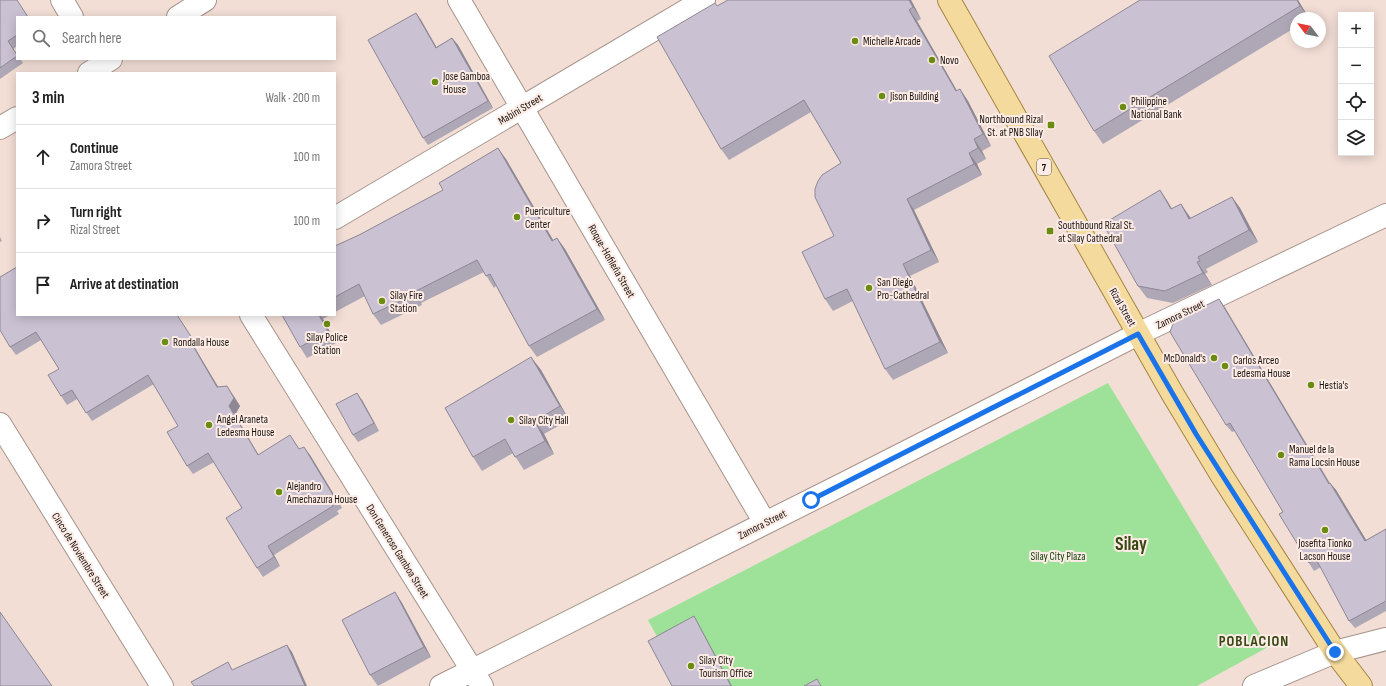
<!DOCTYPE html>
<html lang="en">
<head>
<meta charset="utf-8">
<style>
  :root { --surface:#fff; --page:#f6f6f6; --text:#222; --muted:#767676; --line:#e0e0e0 }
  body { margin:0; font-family:"Sofia Sans Condensed",sans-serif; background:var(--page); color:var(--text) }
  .controls { position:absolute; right:12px; top:12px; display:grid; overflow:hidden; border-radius:0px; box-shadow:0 2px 10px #0003 }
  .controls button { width:36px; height:36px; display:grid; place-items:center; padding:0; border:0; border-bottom:1px solid var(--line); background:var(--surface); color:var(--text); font:20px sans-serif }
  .compass { position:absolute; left:1290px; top:12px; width:36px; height:36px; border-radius:50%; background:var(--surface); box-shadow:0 2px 10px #0003; rotate:302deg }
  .stop { position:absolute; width:12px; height:12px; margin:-9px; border:3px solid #1a73e8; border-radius:50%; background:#fff }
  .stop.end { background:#1a73e8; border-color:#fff; box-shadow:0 1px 4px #0008 }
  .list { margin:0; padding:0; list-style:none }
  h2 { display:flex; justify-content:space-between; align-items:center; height:52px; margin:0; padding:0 16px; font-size:17px }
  h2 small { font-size:13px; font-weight:400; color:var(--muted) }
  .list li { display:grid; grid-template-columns:26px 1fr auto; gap:12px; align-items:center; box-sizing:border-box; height:64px; padding:0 16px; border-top:1px solid var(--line) }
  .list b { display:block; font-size:15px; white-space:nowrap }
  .list p { margin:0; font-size:13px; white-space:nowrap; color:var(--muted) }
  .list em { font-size:13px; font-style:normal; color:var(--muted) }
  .icon { flex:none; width:22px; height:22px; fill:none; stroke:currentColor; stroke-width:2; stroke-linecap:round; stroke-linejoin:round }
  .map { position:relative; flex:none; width:1386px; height:686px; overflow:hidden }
  .search { position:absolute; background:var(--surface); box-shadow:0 2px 10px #0003; left:16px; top:16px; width:320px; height:44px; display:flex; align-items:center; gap:10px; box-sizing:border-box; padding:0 14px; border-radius:0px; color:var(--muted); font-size:15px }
  .panel { position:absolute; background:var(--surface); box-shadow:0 2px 10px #0003; left:16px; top:72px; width:320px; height:244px; border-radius:0px }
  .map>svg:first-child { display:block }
  .green { fill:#9de298 }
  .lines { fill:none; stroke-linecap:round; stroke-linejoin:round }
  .minor-casing { stroke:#a6938b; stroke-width:24 }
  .major-casing { stroke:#a38540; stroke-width:24 }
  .minor { stroke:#fff; stroke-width:22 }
  .major { stroke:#f4db9d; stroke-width:22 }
  .wall { fill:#aea7b5 }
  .shaded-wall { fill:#8d8894 }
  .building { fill:#cac2d3; stroke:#8d8894 }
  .route { stroke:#1a73e8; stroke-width:5 }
  .poi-dot { fill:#6a8c11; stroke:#fdece5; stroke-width:1.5 }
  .labels { text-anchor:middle; stroke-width:4; stroke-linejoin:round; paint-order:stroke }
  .shield { fill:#fdece5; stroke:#5d534f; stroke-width:1 }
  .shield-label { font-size:10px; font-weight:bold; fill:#19120f }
  .poi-label { font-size:11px; fill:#19120f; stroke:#fdece5; text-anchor:start }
  .street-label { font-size:11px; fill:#19120f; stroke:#fdece5 }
  .park-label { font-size:11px; fill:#093b08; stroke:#fdece5 }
  .district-label { font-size:15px; font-weight:bold; letter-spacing:1px; fill:#364712; stroke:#fdece5 }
  .town-label { font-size:19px; font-weight:bold; fill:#364712; stroke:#fdece5 }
</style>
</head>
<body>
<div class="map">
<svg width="1386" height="686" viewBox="0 0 1386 686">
  <rect width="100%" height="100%" fill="#f2ded5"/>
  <path class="green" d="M1108,383l160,264 -71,39h-513l-36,-66z"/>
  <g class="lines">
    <defs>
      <path id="minor" d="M62,0l10,17
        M459,0l306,523
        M178,17l27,-17
        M89,73l22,-14
        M0,128l17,-10
        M335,218l369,-218
        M251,315l231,371
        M0,424l162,262
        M441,686l404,-203 293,-149 248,-119
        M1254,686l81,-34 51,-13"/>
      <path id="major" d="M949,0l223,393 50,83 113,176 26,34"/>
    </defs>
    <use href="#minor" class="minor-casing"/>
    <use href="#major" class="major-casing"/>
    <use href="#minor" class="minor"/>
    <use href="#major" class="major"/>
  </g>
  <path class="wall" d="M0,0l17,17v29l-4,3 4,6v4h3l3,4 -23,16z
    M911,0l10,19 -4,2 40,70 3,-2 8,12 23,45 -9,5 4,8 -9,5 5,11 -68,35 25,52 -29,14 38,77 -55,27 -8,-11 -32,-68 -20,10 -8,-12 9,-63 7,-73 -30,-51 -82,48 -8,-11 -4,-143z
    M1298,0l11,18h-13v9l-193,117 -9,-13z
    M416,13l5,7 15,27 16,-9 6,7 35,63 -65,37 -5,-7z
    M506,159l47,81 4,-2 8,11 40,71 -68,37 -8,-11 -33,-60 -2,2 -10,-16 -63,31 1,2 -41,20 -8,-11 -8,-18 -30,16v-66l24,-11z
    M1160,190l12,19 9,-5 10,14 41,-21 8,11 18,34 -52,27 2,3 -3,2 7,11 -39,18 -26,-5 -9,-12z
    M0,237l2,4 -2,1z
    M1219,299l5,7 106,177 6,7 30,50 20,-11v82l-31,17 -6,-7 -28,-54 -7,4 -5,-8 -26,-51 -48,-81 -3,1 -6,-7z
    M17,315h160l21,32 -3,1 23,39 15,8 7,11 -5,9 23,40 38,-11 3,5 11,6 32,53 -5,3 2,3 -65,41 6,11 -17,11 -6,-9 -15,-60 -28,-46 -21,12 -6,-8 -9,-40 -24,-42 -62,37 -15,-22 -10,6 -6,-9 -2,-27 -18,-29 -25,15 -6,-8z
    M282,315h48l-7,4 13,24 -29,15 -7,-11z
    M531,357l10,13 28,50 -25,14 10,20 -30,16 -11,-17 -31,18 -9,-14z
    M362,400l17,31 -21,11 -5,-7z
    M395,592l7,11 29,54 -53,29 -8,-11z"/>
  <path class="shaded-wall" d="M909,0h2l10,19 -8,-12z
    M1297,0h1l11,18 -9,-12z
    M909,10l8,11 47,82 -8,-12z
    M416,13l5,7 20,35 -5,-7z
    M452,38l6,7 35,63 -5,-7z
    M960,89l8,12 23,45 -8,-12z
    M974,139l8,12 4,8 -8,-11z
    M498,148l8,11 54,93 -8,-11z
    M969,153l8,11 5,11 -8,-11z
    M1160,190l8,12 11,19 -8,-12z
    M1232,197l8,11 18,34 -9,-12z
    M907,199l7,11 25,52 -8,-12z
    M1181,204l8,12 9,15 -9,-12z
    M557,238l8,11 40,71 -8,-11z
    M1197,262l8,12 7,11 -9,-12z
    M903,264l7,12 38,77 -8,-11z
    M414,292l7,11 1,2 -7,-11z
    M1219,299l5,7 110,185 -5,-7z
    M319,315h1l3,4 13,24 -8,-11z
    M189,339l6,9 28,47 -6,-8z
    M531,357l10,13 28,50 -9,-14z
    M227,386l6,9 7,11 -5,9 29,49 -6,-9 -29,-49z
    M357,393l5,7 17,31 -5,-8z
    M535,421l9,13 10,20 -9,-13z
    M304,447l6,8 32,53 -6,-8z
    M1330,483l6,7 35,58 -6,-7z
    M268,546l6,9 6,11 -6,-9z
    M395,592l7,11 29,54 -7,-10z
    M694,616l3,5 35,65h-1z
    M287,645l5,7 15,34h-2z"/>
  <path class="building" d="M0,0h17l11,17h-11v18l-9,6 9,14v1l-17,12z
    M728,0h181l4,7 -4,3 47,81 4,-2 23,45 -9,5 4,9 -9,5 5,11 -67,35 24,51 -28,14 37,78 -55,27 -38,-80 -22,10 -23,-47 32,-16 -19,-39v-8l3,-8 4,-6 19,-12 -37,-63 -83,49 -64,-112 58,-34 2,3z
    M1140,0h157l3,6 -206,125 -45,-75z
    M416,13l20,35 16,-10 36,63 -65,37 -55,-98z
    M498,148l54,93 5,-3 40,71 -68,37 -39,-72 -4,2 -9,-16 -63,32 1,2 -42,20 -14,-30 -24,13v-51l24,-11 84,-45 -4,-7z
    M1160,190l11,19 10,-5 8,15 43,-22 17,33 -51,27 2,4 -3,1 6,11 -38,18 -27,-5 -35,-62z
    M17,267v48h160l15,23 -3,1 28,48 10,-1 7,12 -5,8 29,49 32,-20 9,14 5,-2 32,53 -5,3 2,3 -65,40 6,11 -17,11 -31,-50 16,-10 -34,-55 -21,13 -20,-34 11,-6 -30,-51 -62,38 -14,-23 -11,6 -13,-21 11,-6 -23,-37 -26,15 -10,-17v-53z
    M1219,299l110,185 1,-1 35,58 21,-12v72l-37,20 -33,-62 -7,4 -30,-49 4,-2 -53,-89 -4,2 -56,-93 4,-11z
    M282,315h37l9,17 -28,15z
    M531,357l29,49 -25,15 10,20 -30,16 -10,-18 -32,18 -28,-49z
    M357,393l17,30 -21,12 -17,-31z
    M395,592l29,55 -54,28 -28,-55z
    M0,612l52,74h-52z
    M694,616l37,70h-59l-24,-45z
    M287,645l18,41h-111l-3,-4 37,-20 4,8z
    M817,679l4,7h-17z"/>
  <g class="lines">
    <path class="route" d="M811,500l327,-166 58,100 139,218"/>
  </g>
  <g class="poi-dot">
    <circle cx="855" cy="41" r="4"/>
    <circle cx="932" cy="60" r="4"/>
    <circle cx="435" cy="82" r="4"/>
    <circle cx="882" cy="96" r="4"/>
    <circle cx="1123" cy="107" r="4"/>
    <rect x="1047" y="121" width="8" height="8" rx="2"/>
    <circle cx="517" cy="217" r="4"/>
    <rect x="1046" y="227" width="8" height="8" rx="2"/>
    <circle cx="869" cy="288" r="4"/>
    <circle cx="382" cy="301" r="4"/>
    <circle cx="327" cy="324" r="4"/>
    <circle cx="165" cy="342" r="4"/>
    <circle cx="1214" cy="358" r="4"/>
    <circle cx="1225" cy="366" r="4"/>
    <circle cx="1311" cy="385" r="4"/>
    <circle cx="511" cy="420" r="4"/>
    <circle cx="209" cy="425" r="4"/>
    <circle cx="1281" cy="455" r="4"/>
    <circle cx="279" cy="492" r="4"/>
    <circle cx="1325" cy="530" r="4"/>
    <circle cx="691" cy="666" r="4"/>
  </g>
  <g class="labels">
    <rect class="shield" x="1037" y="159" width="14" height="16" rx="3"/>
    <g class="shield-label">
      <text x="1044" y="171">7</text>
    </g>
    <g class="poi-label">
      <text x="863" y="45">Michelle Arcade</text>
      <text x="940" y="64">Novo</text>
      <text x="443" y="80">Jose Gamboa<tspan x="443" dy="13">House</tspan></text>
      <text x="890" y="100">Jison Building</text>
      <text x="1131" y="105">Philippine<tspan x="1131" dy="13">National Bank</tspan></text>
      <text x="1043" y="123" text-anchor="end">Northbound Rizal<tspan x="1043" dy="13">St. at PNB SIlay</tspan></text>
      <text x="525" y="215">Puericulture<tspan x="525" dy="13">Center</tspan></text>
      <text x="1058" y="229">Southbound Rizal St.<tspan x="1058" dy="13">at Silay Cathedral</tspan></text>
      <text x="877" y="286">San Diego<tspan x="877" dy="13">Pro-Cathedral</tspan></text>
      <text x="390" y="299">Silay Fire<tspan x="390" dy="13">Station</tspan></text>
      <text x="327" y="341" text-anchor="middle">Silay Police<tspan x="327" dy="13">Station</tspan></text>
      <text x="173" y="346">Rondalla House</text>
      <text x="1206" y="362" text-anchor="end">McDonald's</text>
      <text x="1233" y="364">Carlos Arceo<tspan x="1233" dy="13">Ledesma House</tspan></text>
      <text x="1319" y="389">Hestia's</text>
      <text x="217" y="423">Angel Araneta<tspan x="217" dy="13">Ledesma House</tspan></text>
      <text x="519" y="424">Silay City Hall</text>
      <text x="1289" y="453">Manuel de la<tspan x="1289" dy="13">Rama Locsin House</tspan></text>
      <text x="287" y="490">Alejandro<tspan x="287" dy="13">Amechazura House</tspan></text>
      <text x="1325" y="547" text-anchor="middle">Josefita Tionko<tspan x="1325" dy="13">Lacson House</tspan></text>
      <text x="699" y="664">Silay City<tspan x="699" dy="13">Tourism Office</tspan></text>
    </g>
    <g class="street-label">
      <text transform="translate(520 109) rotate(-31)" y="4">Mabini Street</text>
      <text transform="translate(612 261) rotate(60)" y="4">Roque-Hofileña Street</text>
      <text transform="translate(1123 307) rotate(60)" y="4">Rizal Street</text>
      <text transform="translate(1180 314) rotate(-26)" y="4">Zamora Street</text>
      <text transform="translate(762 524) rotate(-27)" y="4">Zamora Street</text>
      <text transform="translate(398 551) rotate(58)" y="4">Don Generoso Gamboa Street</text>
      <text transform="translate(81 555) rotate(58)" y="4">Cinco de Noviembre Street</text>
    </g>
    <g class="park-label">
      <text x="1058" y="560">Silay City Plaza</text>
    </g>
    <g class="district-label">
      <text x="1254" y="646">POBLACION</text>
    </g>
    <g class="town-label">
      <text x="1131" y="550">Silay</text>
    </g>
  </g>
</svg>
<div class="controls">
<button>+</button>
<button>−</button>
<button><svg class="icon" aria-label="locate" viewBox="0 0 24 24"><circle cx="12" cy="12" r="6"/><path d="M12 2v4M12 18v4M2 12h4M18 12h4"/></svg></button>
<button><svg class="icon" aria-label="layers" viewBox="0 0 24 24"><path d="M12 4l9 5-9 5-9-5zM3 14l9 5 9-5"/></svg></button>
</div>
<svg class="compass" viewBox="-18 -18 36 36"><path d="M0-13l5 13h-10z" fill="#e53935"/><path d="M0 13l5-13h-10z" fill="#767676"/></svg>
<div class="stop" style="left:811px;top:500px"></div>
<div class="stop end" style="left:1335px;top:652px"></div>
<div class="search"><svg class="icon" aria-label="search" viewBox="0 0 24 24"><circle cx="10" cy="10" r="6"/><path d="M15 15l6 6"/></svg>Search here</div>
<section class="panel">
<h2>3 min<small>Walk · 200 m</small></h2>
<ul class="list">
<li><svg class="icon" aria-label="ahead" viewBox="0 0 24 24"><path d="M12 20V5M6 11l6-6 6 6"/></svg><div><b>Continue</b><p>Zamora Street</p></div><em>100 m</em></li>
<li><svg class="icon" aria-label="right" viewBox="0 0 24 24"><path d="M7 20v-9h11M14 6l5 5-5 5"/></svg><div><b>Turn right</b><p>Rizal Street</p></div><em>100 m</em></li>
<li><svg class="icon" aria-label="arrive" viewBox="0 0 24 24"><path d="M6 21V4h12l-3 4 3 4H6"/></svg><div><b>Arrive at destination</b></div></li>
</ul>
</section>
</div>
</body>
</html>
